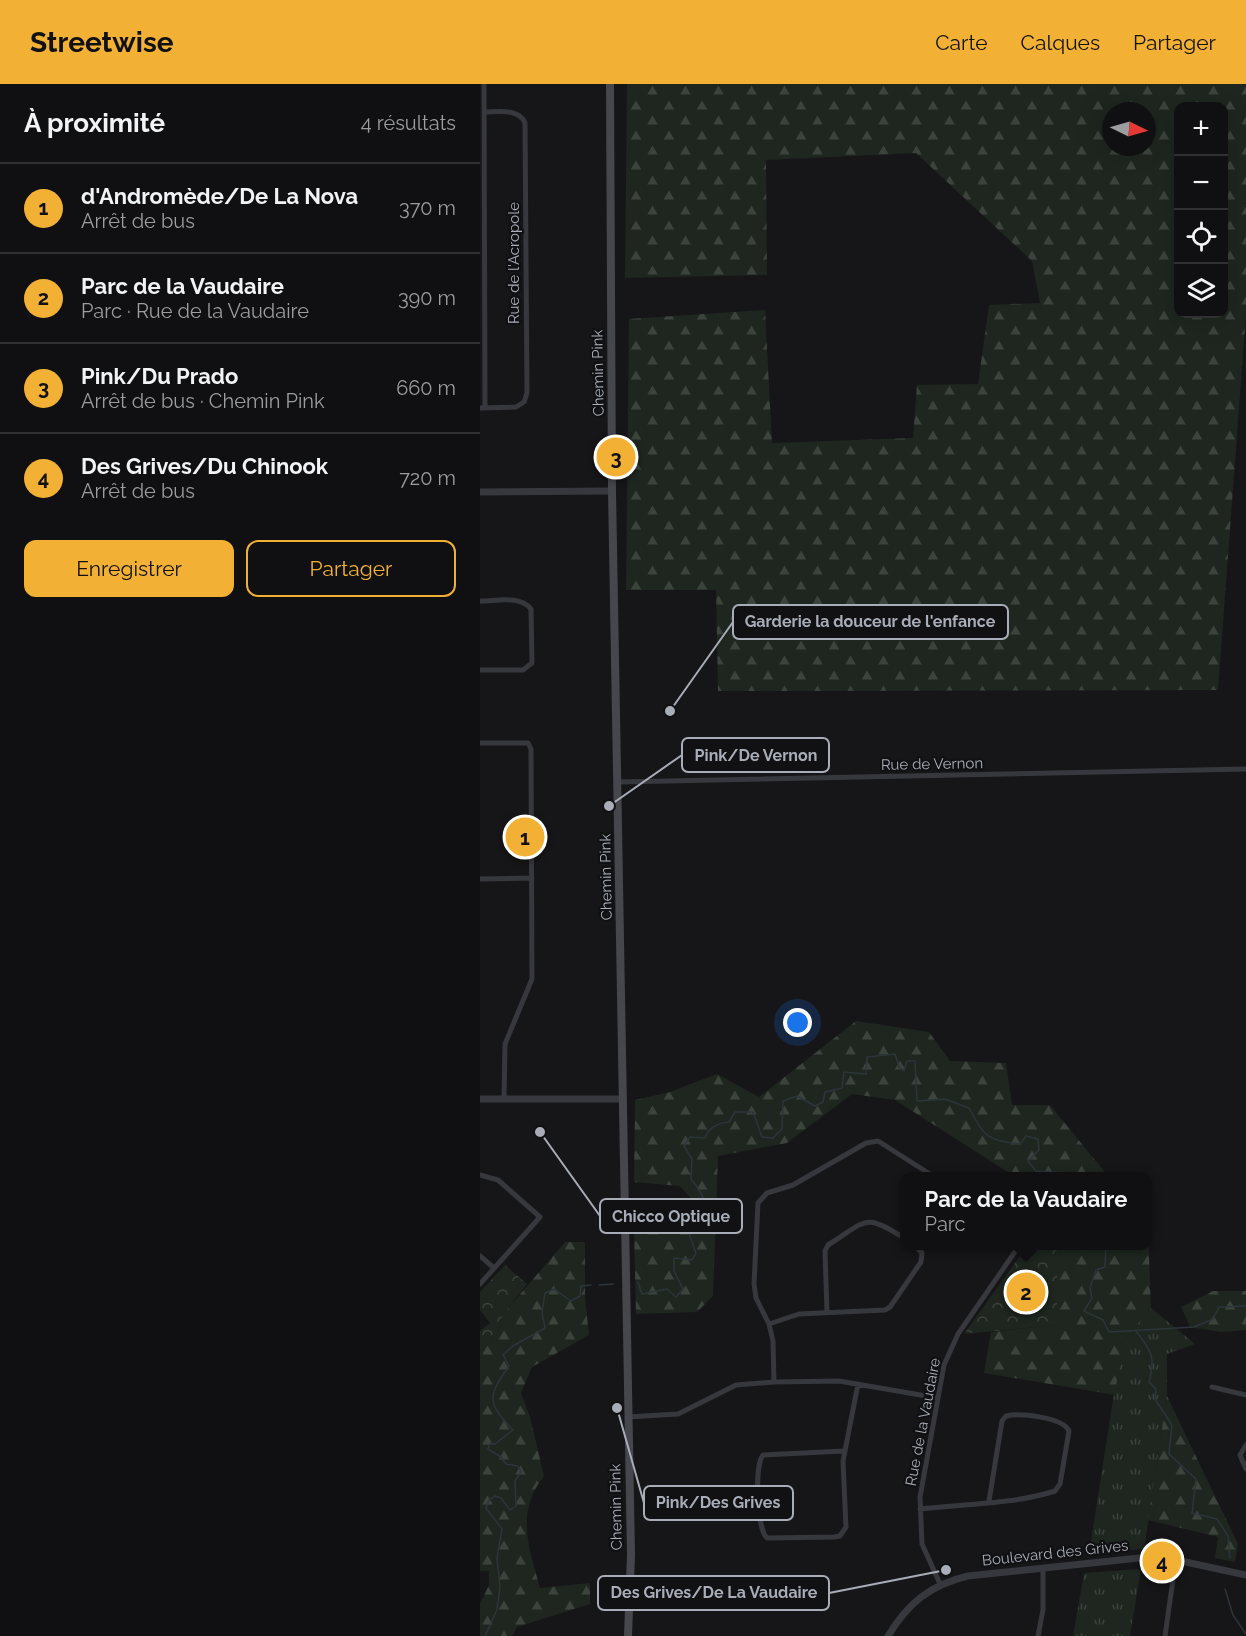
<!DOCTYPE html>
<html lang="fr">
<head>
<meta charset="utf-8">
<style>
  :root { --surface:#101012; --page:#19191b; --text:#f1f3f6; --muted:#9c9d9f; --line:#303032; --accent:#f2b134 }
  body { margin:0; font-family:Raleway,sans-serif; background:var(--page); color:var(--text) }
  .controls { position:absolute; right:18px; top:18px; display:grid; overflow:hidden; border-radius:12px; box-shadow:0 6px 24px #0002 }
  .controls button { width:54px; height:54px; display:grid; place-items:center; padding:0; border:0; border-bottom:2px solid var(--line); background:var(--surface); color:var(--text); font:30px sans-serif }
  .compass { position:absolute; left:622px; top:18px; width:54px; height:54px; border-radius:50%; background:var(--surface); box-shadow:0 6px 24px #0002; rotate:95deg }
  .you { position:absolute; left:318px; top:939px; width:21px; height:21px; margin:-15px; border:4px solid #fff; border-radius:50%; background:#1a73e8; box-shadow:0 0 0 9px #1a73e833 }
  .badge { display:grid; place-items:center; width:39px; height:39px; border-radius:50%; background:var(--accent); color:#111; font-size:20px; font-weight:700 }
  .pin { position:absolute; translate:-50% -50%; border:3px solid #fff; box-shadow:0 2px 6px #0006 }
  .popup { position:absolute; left:420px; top:1088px; width:252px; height:78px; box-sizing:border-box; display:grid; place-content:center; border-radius:12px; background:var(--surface); filter:drop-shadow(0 2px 4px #0005); font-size:20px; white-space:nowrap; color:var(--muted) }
  .popup b { font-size:22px; color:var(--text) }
  .popup::after { content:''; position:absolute; left:50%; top:100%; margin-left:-12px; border:12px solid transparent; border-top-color:var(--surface) }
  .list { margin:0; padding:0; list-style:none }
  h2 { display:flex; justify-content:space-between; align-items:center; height:78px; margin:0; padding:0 24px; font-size:26px }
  h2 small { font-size:20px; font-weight:400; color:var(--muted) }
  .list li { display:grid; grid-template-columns:39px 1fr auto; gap:18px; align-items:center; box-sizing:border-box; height:90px; padding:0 24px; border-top:2px solid var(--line) }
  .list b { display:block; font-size:22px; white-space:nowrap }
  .list p { margin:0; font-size:20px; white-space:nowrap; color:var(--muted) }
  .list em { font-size:20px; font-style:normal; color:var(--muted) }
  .actions { display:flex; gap:12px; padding:18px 24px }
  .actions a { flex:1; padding:14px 0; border:2px solid var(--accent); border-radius:12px; text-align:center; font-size:21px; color:var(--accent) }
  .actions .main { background:var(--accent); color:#111 }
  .icon { flex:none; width:33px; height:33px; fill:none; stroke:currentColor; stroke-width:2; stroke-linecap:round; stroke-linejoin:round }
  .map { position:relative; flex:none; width:766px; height:1552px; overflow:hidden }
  header { display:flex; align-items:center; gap:36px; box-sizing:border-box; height:84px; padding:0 30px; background:var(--accent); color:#111 }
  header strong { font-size:28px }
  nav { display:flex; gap:33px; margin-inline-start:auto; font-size:21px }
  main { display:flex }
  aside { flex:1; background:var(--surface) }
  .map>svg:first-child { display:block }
  .grass { fill:url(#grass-tufts) }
  .forest { fill:url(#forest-firs); fill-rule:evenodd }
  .park { fill:url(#park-crowns) }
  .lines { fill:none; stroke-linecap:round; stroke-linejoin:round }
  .stream { stroke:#2c353c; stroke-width:1.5 }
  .minor { stroke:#37383d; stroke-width:5 }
  .tertiary { stroke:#37383d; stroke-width:7 }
  .secondary { stroke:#45474d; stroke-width:8 }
  .labels { text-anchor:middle; stroke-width:4.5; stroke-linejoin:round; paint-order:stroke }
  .street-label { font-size:15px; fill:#a8adb8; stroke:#111113 }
  .leader { fill:none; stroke:#a8adb8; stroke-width:2 }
  .callout-dot { fill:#a8adb8; stroke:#111113; stroke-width:2 }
  .callout { fill:#111113; stroke:#a8adb8; stroke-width:2 }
  .callout-label { font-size:16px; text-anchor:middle; font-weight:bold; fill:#a8adb8 }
</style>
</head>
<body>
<header>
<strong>Streetwise</strong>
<nav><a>Carte</a><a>Calques</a><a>Partager</a></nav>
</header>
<main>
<aside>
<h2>À proximité<small>4 résultats</small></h2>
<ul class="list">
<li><span class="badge">1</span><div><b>d'Andromède/De La Nova</b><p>Arrêt de bus</p></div><em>370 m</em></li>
<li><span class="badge">2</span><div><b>Parc de la Vaudaire</b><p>Parc · Rue de la Vaudaire</p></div><em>390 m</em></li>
<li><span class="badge">3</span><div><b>Pink/Du Prado</b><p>Arrêt de bus · Chemin Pink</p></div><em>660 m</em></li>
<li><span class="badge">4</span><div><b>Des Grives/Du Chinook</b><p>Arrêt de bus</p></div><em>720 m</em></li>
</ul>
<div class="actions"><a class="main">Enregistrer</a><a>Partager</a></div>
</aside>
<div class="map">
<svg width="766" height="1552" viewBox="0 0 766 1552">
  <defs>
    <pattern id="grass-tufts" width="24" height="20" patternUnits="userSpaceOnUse" patternTransform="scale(1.5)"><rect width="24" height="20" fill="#1e261f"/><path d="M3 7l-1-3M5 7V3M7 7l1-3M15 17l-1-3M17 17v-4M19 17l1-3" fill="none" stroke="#3c433d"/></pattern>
    <pattern id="forest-firs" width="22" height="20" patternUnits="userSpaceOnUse" patternTransform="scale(1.5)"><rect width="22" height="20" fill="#1e261f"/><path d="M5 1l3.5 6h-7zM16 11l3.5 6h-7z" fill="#3c433d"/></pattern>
    <pattern id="park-crowns" width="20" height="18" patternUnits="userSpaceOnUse" patternTransform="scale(1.5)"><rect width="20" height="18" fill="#1e261f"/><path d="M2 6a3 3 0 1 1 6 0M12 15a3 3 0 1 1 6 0" fill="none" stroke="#3c433d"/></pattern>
  </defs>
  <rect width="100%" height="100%" fill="#161618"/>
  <path class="grass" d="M671,1224l44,36 -28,10v42l-23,153 -55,5 33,-212z
    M661,1485l-11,67h-57l11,-63z"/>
  <path class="forest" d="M147,0h619v230l-28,376 -500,1 -2,-101h-90l3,-271 136,-9 7,133 141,-5 4,-53 61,-1 11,-79 51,-2 -8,-42 -116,-108 -150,7 1,115 -142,3zM744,22v208h-46v-208zM631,27h36v36h-36z
    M376,937l73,11 21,29 56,2 6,42h38l58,71h-94l-119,-76 -43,-6 -65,49 -69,13 -5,140 -16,16 -61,2 -2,-86 42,-2 17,-10 2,-13 -15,-17 -46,-4 1,-82 35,-8 47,-18 42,23z
    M668,1145l3,79 -29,34 -7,53 -131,-22 7,-41 66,-7v-79h91z
    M85,1158h20v55l4,38 -57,32 -11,26 9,24 14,59c-29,36 -15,72 -4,112l50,-5v21l-73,23 -5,9h-32v-32l9,-19v-14h-9v-220l12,-8 12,-30z
    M733,1207h33v39l-25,2 -31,-5 -9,-20z
    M687,1312l71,148 -3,18 -20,-4 3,-21 -70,-17z"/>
  <path class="park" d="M557,1162h20v79l-93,9 61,-85z
    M25,1181l22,19 -23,29 -12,30 -12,8v-20l10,-8 -10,-13v-18z"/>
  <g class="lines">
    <path class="stream" d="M626,1162l-1,21 -9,3 -6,18 2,10 -8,13 19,9 6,12 85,-5 19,-8 6,-12 27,-1
      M158,1198l4,12 25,-5 9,8 7,-8 -9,-18v-13l18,2 4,-7 -8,-22 3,-7 14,-7c2,-17 -3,-24 -14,-38l1,-20 -8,-13 6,-9 15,1c4,-11 13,-15 24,-16l6,-10h18l9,25 11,1 9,-9 1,-28 14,-5 18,10 8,-4 2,-10 17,-4 2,-16 22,2 1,-17 28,-3 4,13 5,4 3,-10h8l2,40 28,-2 24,9c16,29 17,32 51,36l6,-8 12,3 1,11 -11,11 8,10 29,2v3
      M119,1201l14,-1
      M656,1247c15,19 20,26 13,51l7,7 -1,10 17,26 -3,29 27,25 -4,34 25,6 11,17 2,22
      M745,1505l8,26 13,19
      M5,1552l12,-26 3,-23 -3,-29 5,-29 -16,-21 3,-8 6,-4 6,2 9,12 6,-4 -1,-25 6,-9 -3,-6 -12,-2 -5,-7 -13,-8 2,-6 5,1 18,-14c-26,-27 -26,-33 -4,-64l-6,-11 10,-9 32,-18 -3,-15 3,-20 9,-4 17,12 9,-5 1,-10 10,-1"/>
    <path class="minor" d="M4,0l1,323
      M0,324l36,-1 8,-5 3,-9 -2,-270c-6,-15 -27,-11 -41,-11
      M0,517c17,0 40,-6 51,8l1,54 -9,7h-43
      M0,659h48l3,6 1,230 -27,65 -1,55
      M138,698l628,-13
      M0,795l52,-1
      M0,1091l18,5 42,37 -60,67
      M0,1172l14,12
      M347,1228l-2,-61 3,-6c39,-24 35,-33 76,-7
      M289,1240l30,-10 86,-4 5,-3 31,-45 1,-9 -6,-7
      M294,1298l-1,-41 -4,-17 -13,-26 -2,-14 4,-81 9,-10 26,-8 73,-42 12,-2 55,35
      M732,1303l34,8
      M148,1333l50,-3 58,-29 38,-3 65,-1 99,17
      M766,1361l-6,10 6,14
      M364,1367l-81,4c-9,11 -6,74 4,83l67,-1 6,-1 6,-9 -3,-66 15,-77
      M440,1425c43,-5 95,-5 135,-18l5,-7 9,-53c-6,-14 -49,-18 -63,-15l-4,5 -13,80
      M460,1500l-18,-40 -2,-47 24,-132 14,-31 61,-88
      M558,1552l5,-26v-42
      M685,1552l11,-78"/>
    <path class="tertiary" d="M0,408l132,-1
      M0,1015h142
      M408,1552c20,-33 42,-51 80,-60l190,-20 88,19"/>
    <path class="secondary" d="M130,0l2,407 19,1064 -3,81"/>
  </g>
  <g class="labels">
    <g class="street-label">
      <text transform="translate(34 179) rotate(-90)" y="5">Rue de l'Acropole</text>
      <text transform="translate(118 289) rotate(-91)" y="5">Chemin Pink</text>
      <text transform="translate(452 680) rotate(-1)" y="5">Rue de Vernon</text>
      <text transform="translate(126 793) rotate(-91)" y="5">Chemin Pink</text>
      <text transform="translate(443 1338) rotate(-79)" y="5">Rue de la Vaudaire</text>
      <text transform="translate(136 1423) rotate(-91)" y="5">Chemin Pink</text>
      <text transform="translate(575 1469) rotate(-6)" y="5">Boulevard des Grives</text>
    </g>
  </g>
  <path class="leader" d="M190 627L253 538M129 722L202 671M60 1048L120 1132M137 1324L164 1419M466 1486L349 1509"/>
  <g class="callout-dot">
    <circle cx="190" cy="627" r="6"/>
    <circle cx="129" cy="722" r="6"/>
    <circle cx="60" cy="1048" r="6"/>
    <circle cx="137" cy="1324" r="6"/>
    <circle cx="466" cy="1486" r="6"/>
  </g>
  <g class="callout">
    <rect x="253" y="521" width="275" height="34" rx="6"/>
    <rect x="202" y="654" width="147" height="34" rx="6"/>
    <rect x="120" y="1115" width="142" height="34" rx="6"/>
    <rect x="164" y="1402" width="149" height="34" rx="6"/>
    <rect x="118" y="1492" width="231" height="34" rx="6"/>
  </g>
  <g class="callout-label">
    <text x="390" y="543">Garderie la douceur de l'enfance</text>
    <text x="276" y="677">Pink/De Vernon</text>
    <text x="191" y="1138">Chicco Optique</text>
    <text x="238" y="1424">Pink/Des Grives</text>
    <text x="234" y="1514">Des Grives/De La Vaudaire</text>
  </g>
</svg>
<div class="controls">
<button>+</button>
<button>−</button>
<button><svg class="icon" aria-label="locate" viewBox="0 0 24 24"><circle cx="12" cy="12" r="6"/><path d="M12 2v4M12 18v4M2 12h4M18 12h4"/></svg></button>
<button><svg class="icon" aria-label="layers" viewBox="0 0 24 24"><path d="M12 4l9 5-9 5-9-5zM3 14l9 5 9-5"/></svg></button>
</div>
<svg class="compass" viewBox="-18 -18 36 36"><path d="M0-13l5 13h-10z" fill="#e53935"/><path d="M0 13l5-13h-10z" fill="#9c9d9f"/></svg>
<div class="you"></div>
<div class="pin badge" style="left:45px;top:753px">1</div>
<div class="pin badge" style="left:546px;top:1208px">2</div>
<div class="popup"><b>Parc de la Vaudaire</b>Parc</div>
<div class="pin badge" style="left:136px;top:373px">3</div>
<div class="pin badge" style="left:682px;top:1477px">4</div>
</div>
</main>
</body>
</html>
